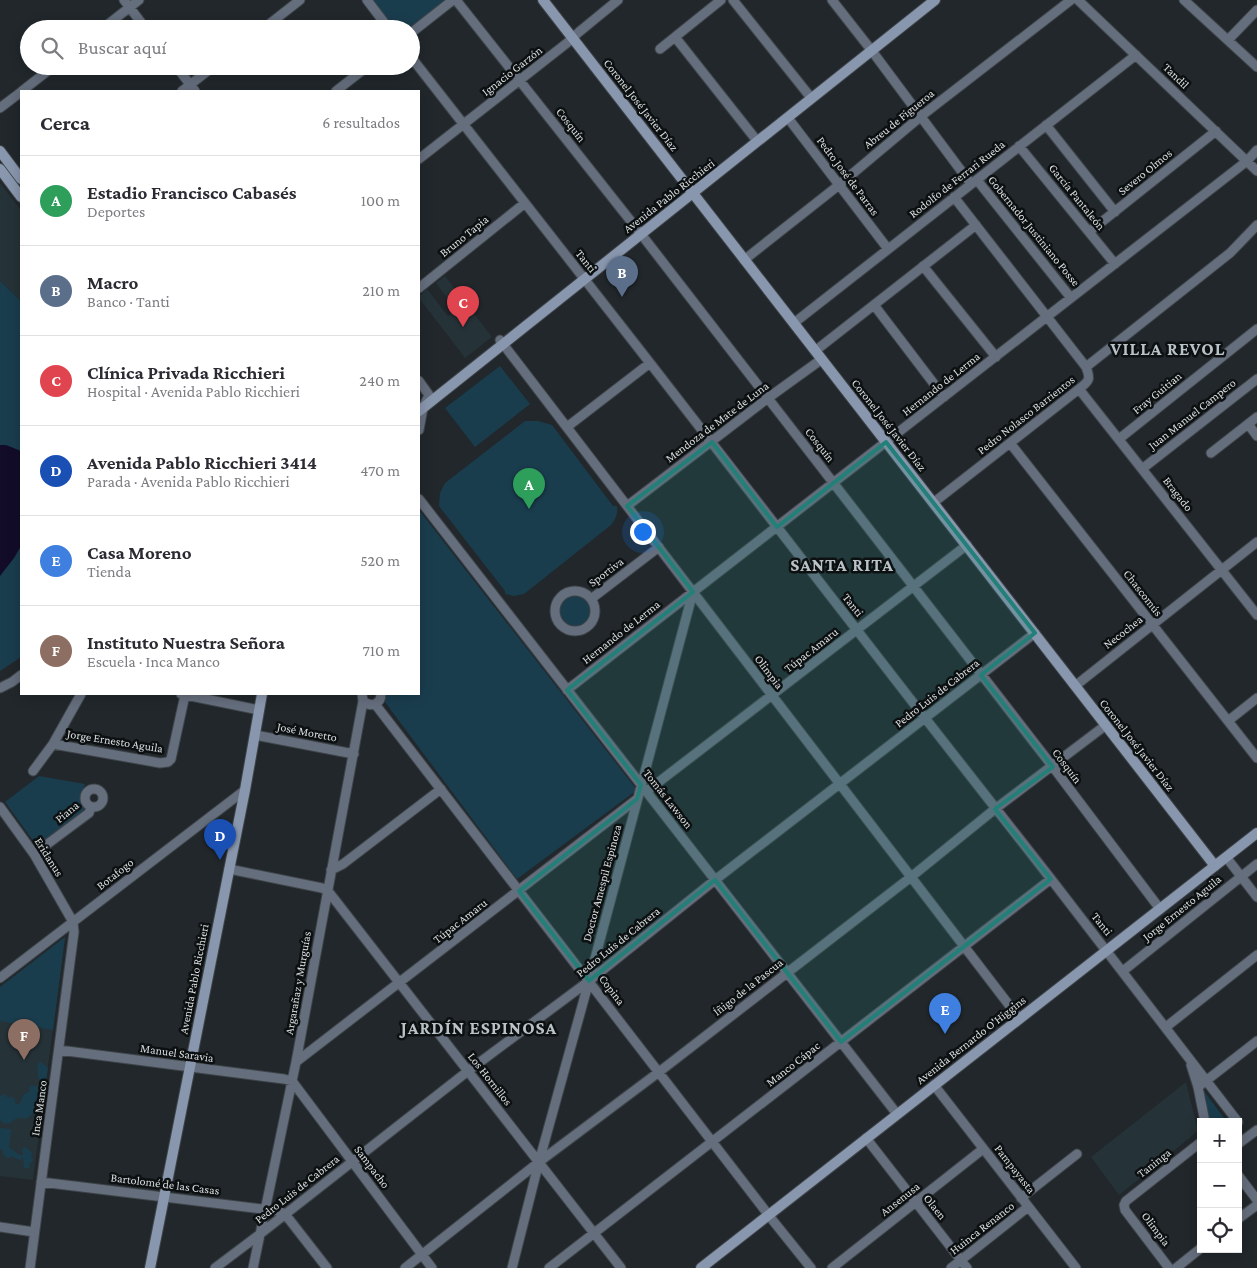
<!DOCTYPE html>
<html lang="es">
<head>
<meta charset="utf-8">
<style>
  :root { --surface:#fff; --page:#f7f7f7; --text:#2b2b33; --muted:#7c7c81; --line:#e1e1e2; --accent:#ea580c }
  body { margin:0; font-family:"Crimson Pro",serif; background:var(--page); color:var(--text) }
  .controls { position:absolute; right:15px; bottom:15px; display:grid; overflow:hidden; border-radius:0px; box-shadow:0 2px 12px #0003 }
  .controls button { width:45px; height:45px; display:grid; place-items:center; padding:0; border:0; border-bottom:1px solid var(--line); background:var(--surface); color:var(--text); font:25px sans-serif }
  .you { position:absolute; left:642px; top:531px; width:18px; height:18px; margin:-12px; border:4px solid #fff; border-radius:50%; background:#1a73e8; box-shadow:0 0 0 8px #1a73e833 }
  .badge { display:grid; place-items:center; width:32px; height:32px; border-radius:50%; background:var(--accent); color:#fff; font-size:16px; font-weight:700 }
  .pin { position:absolute; translate:-50% -41px; filter:drop-shadow(0 1px 2px #0008) }
  .pin::after { content:''; position:absolute; top:26px; width:18px; height:15px; background:inherit; clip-path:polygon(0 0,100% 0,50% 100%) }
  .list { margin:0; padding:0; list-style:none }
  h2 { display:flex; justify-content:space-between; align-items:center; height:65px; margin:0; padding:0 20px; font-size:21px }
  h2 small { font-size:16px; font-weight:400; color:var(--muted) }
  .list li { display:grid; grid-template-columns:32px 1fr auto; gap:15px; align-items:center; box-sizing:border-box; height:90px; padding:0 20px; border-top:1px solid var(--line) }
  .list b { display:block; font-size:19px; white-space:nowrap }
  .list p { margin:0; font-size:16px; white-space:nowrap; color:var(--muted) }
  .list em { font-size:16px; font-style:normal; color:var(--muted) }
  .icon { flex:none; width:28px; height:28px; fill:none; stroke:currentColor; stroke-width:2; stroke-linecap:round; stroke-linejoin:round }
  .map { position:relative; flex:none; width:1257px; height:1268px; overflow:hidden }
  .search { position:absolute; background:var(--surface); box-shadow:0 2px 12px #0003; left:20px; top:20px; width:400px; height:55px; display:flex; align-items:center; gap:12px; box-sizing:border-box; padding:0 18px; border-radius:28px; color:var(--muted); font-size:19px }
  .panel { position:absolute; background:var(--surface); box-shadow:0 2px 12px #0003; left:20px; top:90px; width:400px; height:605px; border-radius:0px }
  .map>svg:first-child { display:block }
  .built { fill:#253237 }
  .green { fill:#1a3d4e }
  .water { fill:#120c29 }
  .lines { fill:none; stroke-linecap:round; stroke-linejoin:round }
  .street-casing { stroke:#3e4448; stroke-width:11 }
  .secondary-casing { stroke:#3e4448; stroke-width:12 }
  .street { stroke:#656e7d; stroke-width:9 }
  .secondary { stroke:#8997ae; stroke-width:10 }
  .marked { fill:#238079; fill-opacity:0.2; stroke:#238079; stroke-width:4; stroke-linejoin:round }
  .labels { text-anchor:middle; stroke-width:5; stroke-linejoin:round; paint-order:stroke }
  .street-label { font-size:12px; fill:#d9dee0; stroke:#0d1011 }
  .district-label { font-size:18px; font-weight:bold; letter-spacing:1px; fill:#b9c2c7; stroke:#0d1011 }
</style>
</head>
<body>
<div class="map">
<svg width="1257" height="1268" viewBox="0 0 1257 1268">
  <rect width="100%" height="100%" fill="#21272b"/>
  <path class="built" d="M0,183l21,27v91l-21,-20z
    M445,276l47,61 -27,21 -46,-60v-2l8,-7 21,27 8,-6 -20,-27z
    M65,937l-32,243 -33,-4v-189z
    M1186,1082l12,49 -79,64 -28,-38z"/>
  <path class="green" d="M367,0h86l-42,29h-22z
    M0,281l21,20v356l-21,14z
    M500,366l30,38 -55,43 -30,-39z
    M525,421h13l14,4 61,81h4c1,8 -1,13 -6,19l-87,69 -10,2 -9,-2v-3l-66,-85 1,-13 5,-10z
    M419,510l218,280 -120,89 -138,-185h40z
    M560 611a15 15 0 1 1 30 0a15 15 0 1 1-30 0Z
    M39,776l46,8c-3,9 -5,15 0,24l-1,4 -47,34 -32,-44z
    M65,937l-12,93 -53,-9v-34z
    M41,1062l7,6 -7,47 -9,-1 -6,5c-6,-2 -13,-1 -16,5l-7,-1 -3,-3v-24l4,-2 2,1 1,2 2,2 2,-3 4,3v3l1,3 5,-3c1,-7 3,-8 9,-11l-1,-3 2,-2h9v-6l-2,-3c0,-4 -1,-9 0,-14z
    M1204,1091l23,31h-17z
    M0,1128l11,1 -2,18 10,8h4l-1,-6 2,-2 4,2 4,4 -1,3 2,4 -2,3h-2l1,4 -4,2 -2,-1 -1,-11 -2,3 -4,-1 -5,-3 -3,2 -4,-1 -2,-4v-3l-3,-1z"/>
  <path class="water" d="M0,445h6l15,6v95l-7,12 -14,18z"/>
  <g class="lines">
    <defs>
      <path id="street" d="M124,0l22,29
        M367,0l22,29
        M456,0l185,234 412,533 107,142
        M733,0l75,94
        M832,0l40,51 99,133
        M1078,0l179,171
        M1184,0l73,67
        M102,29l37,-29
        M263,29l37,-29
        M411,33l42,-33
        M675,37l79,100
        M1228,40l29,-30
        M660,49l61,-49
        M411,57l239,306 275,355 126,161 187,243
        M176,66l19,25
        M22,91l32,-25
        M182,91l32,-25
        M336,91l32,-25
        M0,108l21,-16
        M788,118l100,131
        M1046,125l69,87
        M1019,146l96,118
        M419,159l148,-116 12,-11 39,-32
        M977,180l94,118
        M1089,232l127,-101
        M744,260l95,-75 81,-68 151,-117
        M923,266l73,91
        M419,288l106,-85
        M874,305l70,92
        M794,323l342,-268
        M500,340l519,678
        M815,351l161,-126
        M1086,367l144,-114 27,-28
        M419,381l10,14 -6,13 -4,22
        M1079,389l178,226
        M1248,424l9,12
        M567,427l83,-64
        M1119,439l138,-110
        M1010,443l247,315
        M1211,453l46,-36
        M1142,469l115,-90
        M419,499l478,615
        M933,503l146,-114c10,-8 12,-9 7,-22l-132,-170
        M627,506l141,-108 54,-39
        M555 611a20 20 0 1 1 40 0a20 20 0 1 1-40 0Z
        M591,599l68,-52
        M1075,686l182,-144
        M0,688l12,-6 9,-7
        M567,690l680,-529 10,-11
        M181,694l78,16
        M362,694l1,7c8,7 18,3 18,-7
        M375,704l399,518 37,46
        M1228,721l29,-23
        M255,735l99,19
        M53,744l107,19 8,-1 3,-3 14,-64
        M33,771l20,-27 28,-50
        M85 798a9 9 0 1 1 18 0a9 9 0 1 1-18 0Z
        M647,791l320,-246
        M0,807l34,47 39,68 1,10 -44,336
        M34,854l55,-41 2,-6
        M1226,857l31,40
        M229,869l93,19 6,3 293,377
        M331,870l12,-6 98,-75
        M1123,971l134,-107
        M0,978l245,-188
        M1166,1027l91,-72
        M59,1050l225,29 8,2 140,187
        M296,1062l341,-263
        M1191,1065l7,22 7,35
        M934,1085l142,183
        M1198,1087l59,-46
        M866,1138l101,130
        M1238,1144l19,-14
        M1238,1175l19,25
        M41,1182l237,29 7,3 42,54
        M1021,1198l56,-44
        M1238,1219l19,-14
        M0,1227l34,5
        M215,1268l45,-34 208,-163 121,-90 126,-101 320,-247
        M253,1268l43,-206 67,-361
        M405,1268l134,-106 120,-90 252,-195 84,-68 111,-84
        M512,1268l27,-106 50,-181 104,-389
        M549,1268l502,-389
        M832,1268l151,-119
        M951,1268l77,-61
        M1169,1268l-44,-58 -1,-5 2,-4 75,-59
        M1176,1268l25,-20"/>
      <path id="secondary" d="M543,0l672,866
        M0,151l21,28
        M0,169l21,28
        M419,411l516,-411
        M150,1268l95,-478 17,-96
        M701,1268l556,-435"/>
    </defs>
    <use href="#street" class="street-casing"/>
    <use href="#secondary" class="secondary-casing"/>
    <use href="#street" class="street"/>
    <use href="#secondary" class="secondary"/>
  </g>
  <path class="marked" d="M712,442l65,85 109,-85 149,191 -54,42 72,92 -58,42 56,70 -210,163 -126,-162 -126,101 -70,-90 118,-92 4,-14 -74,-95 126,-98 -66,-86z"/>
  <g class="labels">
    <g class="street-label">
      <text transform="translate(512 71) rotate(-38)" y="4">Ignacio Garzón</text>
      <text transform="translate(1176 76) rotate(44)" y="4">Tandil</text>
      <text transform="translate(641 105) rotate(52)" y="4">Coronel José Javier Díaz</text>
      <text transform="translate(899 119) rotate(-39)" y="4">Abreu de Figueroa</text>
      <text transform="translate(571 125) rotate(52)" y="4">Cosquín</text>
      <text transform="translate(1145 172) rotate(-39)" y="4">Severo Olmos</text>
      <text transform="translate(848 176) rotate(53)" y="4">Pedro José de Parras</text>
      <text transform="translate(957 179) rotate(-38)" y="4">Rodolfo de Ferrari Rueda</text>
      <text transform="translate(669 196) rotate(-38)" y="4">Avenida Pablo Ricchieri</text>
      <text transform="translate(1077 197) rotate(51)" y="4">García Pantaleón</text>
      <text transform="translate(1034 231) rotate(51)" y="4">Gobernador Justiniano Posse</text>
      <text transform="translate(464 236) rotate(-39)" y="4">Bruno Tapia</text>
      <text transform="translate(586 261) rotate(52)" y="4">Tanti</text>
      <text transform="translate(941 384) rotate(-38)" y="4">Hernando de Lerma</text>
      <text transform="translate(1157 393) rotate(-39)" y="4">Fray Guitian</text>
      <text transform="translate(1192 414) rotate(-38)" y="4">Juan Manuel Campero</text>
      <text transform="translate(1026 415) rotate(-38)" y="4">Pedro Nolasco Barrientos</text>
      <text transform="translate(717 422) rotate(-37)" y="4">Mendoza de Mate de Luna</text>
      <text transform="translate(889 425) rotate(52)" y="4">Coronel José Javier Díaz</text>
      <text transform="translate(820 445) rotate(52)" y="4">Cosquín</text>
      <text transform="translate(1178 494) rotate(52)" y="4">Bragado</text>
      <text transform="translate(606 572) rotate(-37)" y="4">Sportiva</text>
      <text transform="translate(1143 593) rotate(52)" y="4">Chascomús</text>
      <text transform="translate(853 605) rotate(52)" y="4">Tanti</text>
      <text transform="translate(621 632) rotate(-38)" y="4">Hernando de Lerma</text>
      <text transform="translate(1123 632) rotate(-38)" y="4">Necochea</text>
      <text transform="translate(811 650) rotate(-38)" y="4">Túpac Amaru</text>
      <text transform="translate(769 672) rotate(53)" y="4">Olimpia</text>
      <text transform="translate(937 693) rotate(-38)" y="4">Pedro Luis de Cabrera</text>
      <text transform="translate(307 732) rotate(11)" y="4">José Moretto</text>
      <text transform="translate(115 741) rotate(9)" y="4">Jorge Ernesto Aguila</text>
      <text transform="translate(1137 745) rotate(52)" y="4">Coronel José Javier Díaz</text>
      <text transform="translate(1067 766) rotate(53)" y="4">Cosquín</text>
      <text transform="translate(668 799) rotate(52)" y="4">Tomás Lawson</text>
      <text transform="translate(67 812) rotate(-39)" y="4">Piana</text>
      <text transform="translate(49 857) rotate(58)" y="4">Eridanus</text>
      <text transform="translate(115 874) rotate(-38)" y="4">Botafogo</text>
      <text transform="translate(602 883) rotate(-75)" y="4">Doctor Amespil Espinoza</text>
      <text transform="translate(1182 908) rotate(-39)" y="4">Jorge Ernesto Aguila</text>
      <text transform="translate(460 921) rotate(-38)" y="4">Túpac Amaru</text>
      <text transform="translate(1102 924) rotate(52)" y="4">Tanti</text>
      <text transform="translate(618 942) rotate(-39)" y="4">Pedro Luis de Cabrera</text>
      <text transform="translate(194 979) rotate(-79)" y="4">Avenida Pablo Ricchieri</text>
      <text transform="translate(298 983) rotate(-80)" y="4">Argarañaz y Murguías</text>
      <text transform="translate(748 987) rotate(-38)" y="4">Íñigo de la Pascua</text>
      <text transform="translate(612 990) rotate(53)" y="4">Copina</text>
      <text transform="translate(971 1040) rotate(-38)" y="4">Avenida Bernardo O'Higgins</text>
      <text transform="translate(177 1053) rotate(8)" y="4">Manuel Saravia</text>
      <text transform="translate(793 1064) rotate(-38)" y="4">Manco Cápac</text>
      <text transform="translate(490 1079) rotate(52)" y="4">Los Hornillos</text>
      <text transform="translate(39 1108) rotate(-82)" y="4">Inca Manco</text>
      <text transform="translate(1154 1163) rotate(-38)" y="4">Taninga</text>
      <text transform="translate(372 1167) rotate(53)" y="4">Sampacho</text>
      <text transform="translate(1015 1169) rotate(52)" y="4">Pampayasta</text>
      <text transform="translate(165 1184) rotate(7)" y="4">Bartolomé de las Casas</text>
      <text transform="translate(297 1189) rotate(-38)" y="4">Pedro Luis de Cabrera</text>
      <text transform="translate(900 1199) rotate(-38)" y="4">Ansenusa</text>
      <text transform="translate(935 1207) rotate(52)" y="4">Olaen</text>
      <text transform="translate(982 1228) rotate(-38)" y="4">Huinca Renanco</text>
      <text transform="translate(1156 1229) rotate(53)" y="4">Olimpia</text>
    </g>
    <g class="district-label">
      <text x="1168" y="355">VILLA REVOL</text>
      <text x="842" y="571">SANTA RITA</text>
      <text x="479" y="1034">JARDÍN ESPINOSA</text>
    </g>
  </g>
</svg>
<div class="controls">
<button>+</button>
<button>−</button>
<button><svg class="icon" aria-label="locate" viewBox="0 0 24 24"><circle cx="12" cy="12" r="6"/><path d="M12 2v4M12 18v4M2 12h4M18 12h4"/></svg></button>
</div>
<div class="you"></div>
<div class="pin badge" style="left:529px;top:509px;background:#2e9e5b">A</div>
<div class="pin badge" style="left:622px;top:297px;background:#5c6f8a">B</div>
<div class="pin badge" style="left:463px;top:327px;background:#e0444e">C</div>
<div class="pin badge" style="left:220px;top:860px;background:#1a4fb4">D</div>
<div class="pin badge" style="left:945px;top:1034px;background:#3f7fe0">E</div>
<div class="pin badge" style="left:24px;top:1060px;background:#8d6e63">F</div>
<div class="search"><svg class="icon" aria-label="search" viewBox="0 0 24 24"><circle cx="10" cy="10" r="6"/><path d="M15 15l6 6"/></svg>Buscar aquí</div>
<section class="panel">
<h2>Cerca<small>6 resultados</small></h2>
<ul class="list">
<li><span class="badge" style="background:#2e9e5b">A</span><div><b>Estadio Francisco Cabasés</b><p>Deportes</p></div><em>100 m</em></li>
<li><span class="badge" style="background:#5c6f8a">B</span><div><b>Macro</b><p>Banco · Tanti</p></div><em>210 m</em></li>
<li><span class="badge" style="background:#e0444e">C</span><div><b>Clínica Privada Ricchieri</b><p>Hospital · Avenida Pablo Ricchieri</p></div><em>240 m</em></li>
<li><span class="badge" style="background:#1a4fb4">D</span><div><b>Avenida Pablo Ricchieri 3414</b><p>Parada · Avenida Pablo Ricchieri</p></div><em>470 m</em></li>
<li><span class="badge" style="background:#3f7fe0">E</span><div><b>Casa Moreno</b><p>Tienda</p></div><em>520 m</em></li>
<li><span class="badge" style="background:#8d6e63">F</span><div><b>Instituto Nuestra Señora</b><p>Escuela · Inca Manco</p></div><em>710 m</em></li>
</ul>
</section>
</div>
</body>
</html>
